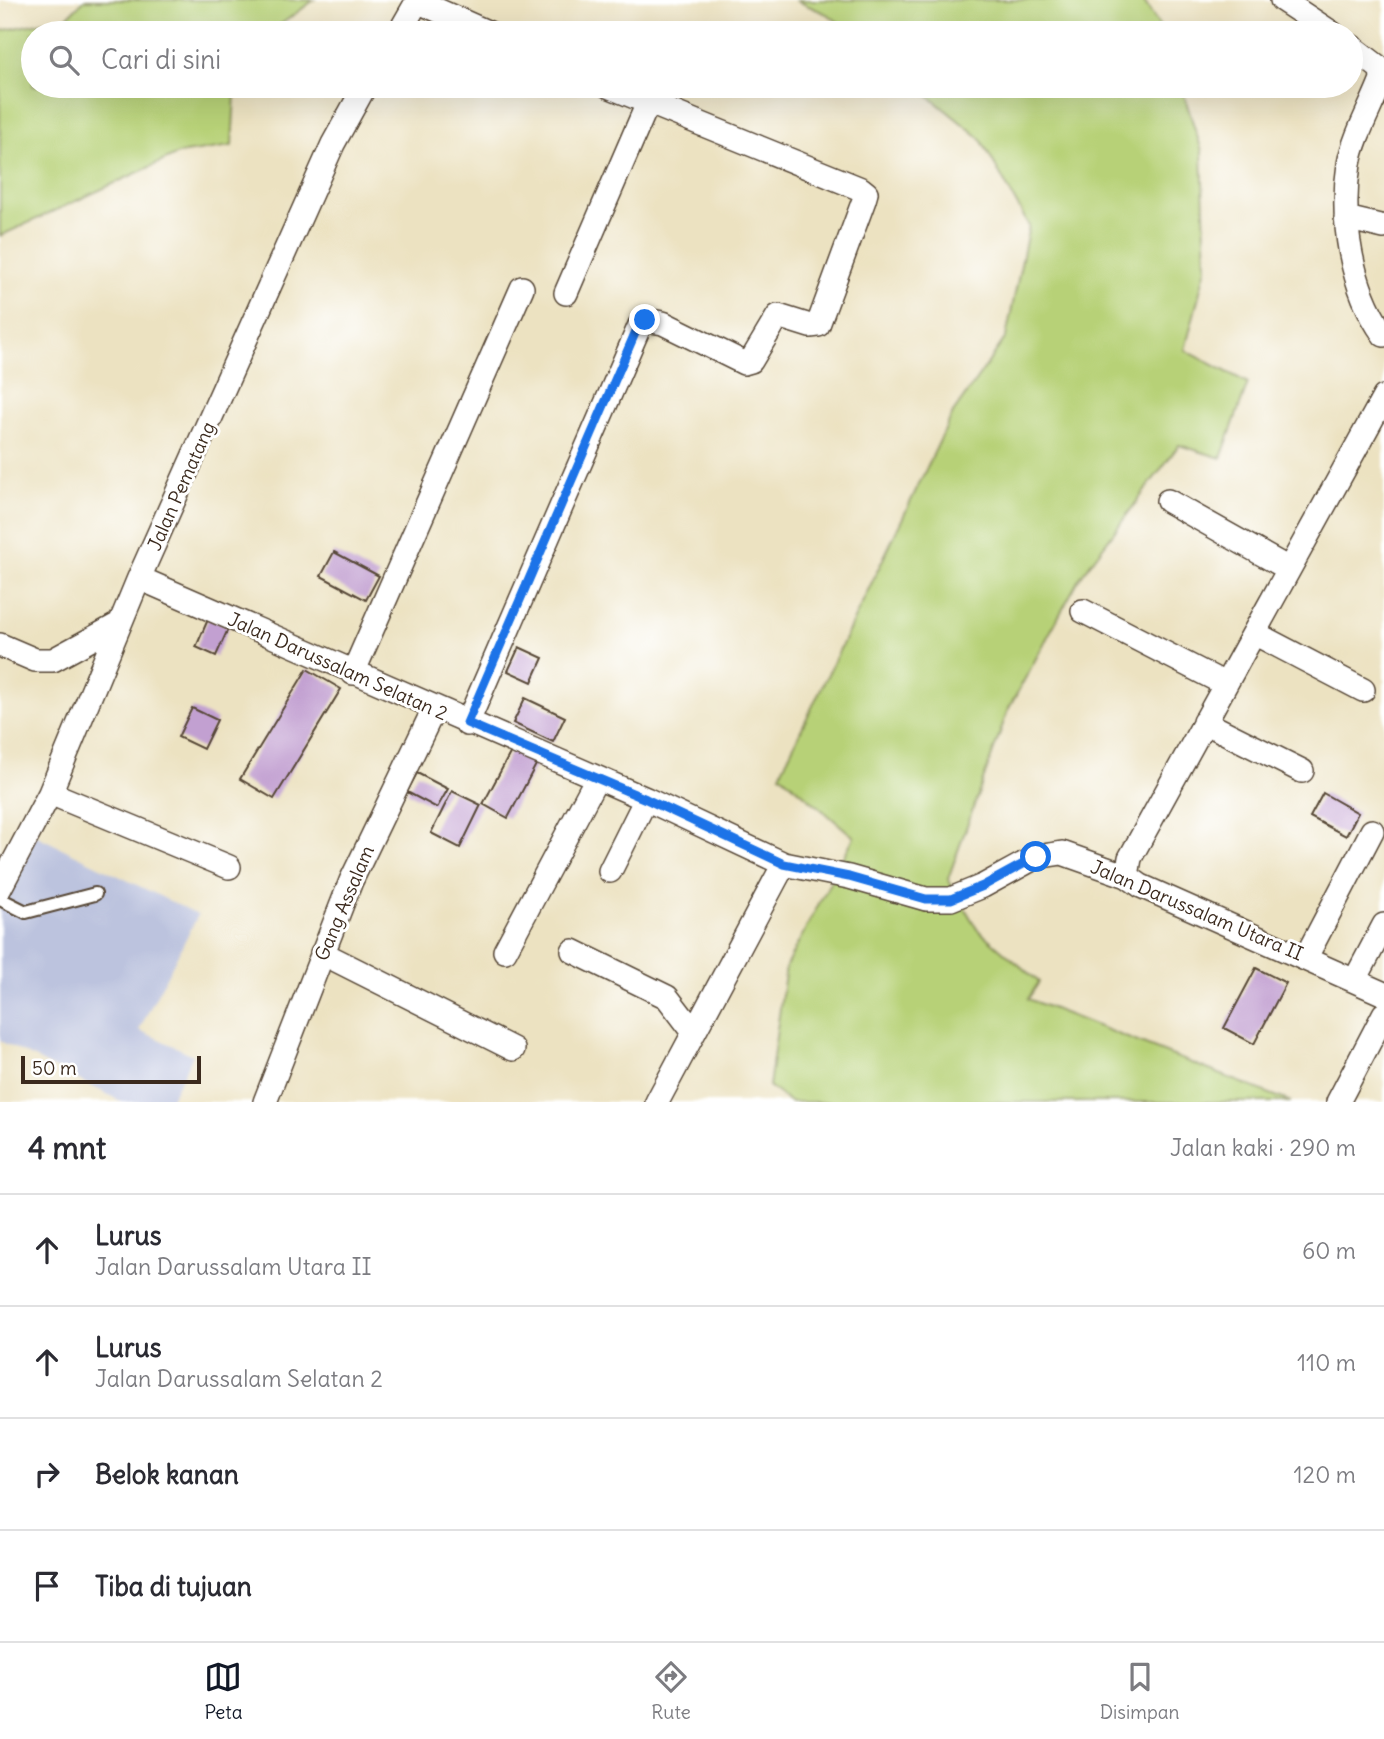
<!DOCTYPE html>
<html lang="id">
<head>
<meta charset="utf-8">
<style>
  :root { --surface:#fff; --page:#f2f2f3; --text:#2b2b33; --muted:#7c7c81; --line:#e1e1e2; --accent:#111827 }
  body { margin:0; font-family:Delius,sans-serif; background:var(--page); color:var(--text) }
  .scale { position:absolute; left:21px; bottom:18px; width:180px; box-sizing:border-box; padding-left:7px; border:4px solid #3b2a1e; border-top:0; font-size:19px; line-height:24px; white-space:nowrap; color:#3b2a1e; -webkit-text-stroke:5px #fff; paint-order:stroke }
  .stop { position:absolute; width:21px; height:21px; margin:-16px; border:5px solid #1a73e8; border-radius:50%; background:#fff }
  .stop.end { background:#1a73e8; border-color:#fff; box-shadow:0 2px 7px #0008 }
  .list { margin:0; padding:0; list-style:none }
  h2 { display:flex; justify-content:space-between; align-items:center; height:91px; margin:0; padding:0 28px; font-size:30px }
  h2 small { font-size:23px; font-weight:400; color:var(--muted) }
  .list li { display:grid; grid-template-columns:46px 1fr auto; gap:21px; align-items:center; box-sizing:border-box; height:112px; padding:0 28px; border-top:2px solid var(--line) }
  .list b { display:block; font-size:26px; white-space:nowrap }
  .list p { margin:0; font-size:23px; white-space:nowrap; color:var(--muted) }
  .list em { font-size:23px; font-style:normal; color:var(--muted) }
  .icon { flex:none; width:38px; height:38px; fill:none; stroke:currentColor; stroke-width:2; stroke-linecap:round; stroke-linejoin:round }
  .map { position:relative; flex:none; width:1384px; height:1102px; overflow:hidden }
  .search { position:absolute; background:var(--surface); box-shadow:0 7px 28px #0002; left:21px; right:21px; top:21px; height:77px; display:flex; align-items:center; gap:18px; box-sizing:border-box; padding:0 24px; border-radius:38px; color:var(--muted); font-size:26px }
  .sheet { height:539px; background:var(--surface) }
  nav { display:flex; justify-content:space-around; align-items:center; box-sizing:border-box; height:98px; border-top:2px solid var(--line); background:var(--surface); font-size:19px; color:var(--muted) }
  nav a { display:grid; justify-items:center; gap:4px }
  nav .on { color:var(--accent) }
  .map>svg:first-child { display:block }
  .industrial { fill:#bcc3de }
  .green { fill:#b7d177; stroke:#797e4a; stroke-width:2 }
  .building { fill:#c2a0d1 }
  .lines { fill:none; stroke-linecap:round; stroke-linejoin:round }
  .lane-casing { stroke:#564636; stroke-width:16 }
  .street-casing { stroke:#564636; stroke-width:26 }
  .lane { stroke:#fff; stroke-width:12 }
  .street { stroke:#fff; stroke-width:23 }
  .route { stroke:#1a73e8; stroke-width:9 }
  .labels { text-anchor:middle; stroke-width:6; stroke-linejoin:round; paint-order:stroke }
  .street-label { font-size:19px; fill:#3b2a1e; stroke:#fff }
</style>
</head>
<body>
<div class="map">
<svg width="1384" height="1102" viewBox="0 0 1384 1102">
  <rect width="100%" height="100%" fill="#fff"/>
  <filter id="ink" filterUnits="userSpaceOnUse"><feTurbulence type="fractalNoise" baseFrequency=".0143" numOctaves="2"/><feDisplacementMap in="SourceGraphic" scale="14" xChannelSelector="R" yChannelSelector="G"/><feConvolveMatrix kernelMatrix="1 2 1 2 8 2 1 2 1" color-interpolation-filters="sRGB"/></filter>
  <filter id="wash" filterUnits="userSpaceOnUse"><feTurbulence type="fractalNoise" baseFrequency=".00686" numOctaves="4" result="noise"/><feDisplacementMap in="SourceGraphic" scale="28" xChannelSelector="R" yChannelSelector="G"/><feGaussianBlur stdDeviation="1.57" result="paint"/><feColorMatrix in="noise" values="0 0 0 0 0 0 0 0 0 0 0 0 0 0 0 0 0 1.4 0 .05"/><feComposite in="paint" operator="in"/></filter>
  <g filter="url(#wash)">
    <rect width="100%" height="100%" fill="#ece2c1"/>
    <path class="industrial" d="M19,827l179,88 -59,115 54,25 -24,47h-46l-123,-61v-181z"/>
    <path class="green" d="M84,0h230l-45,33h-236v53h205l-3,8 -3,52 -54,8 -178,82v-205l67,-14z
      M795,0h348l21,33h-312l-23,-18z
      M916,86h265l21,65 4,117 -21,82 63,33 -27,75 -42,-13 -100,134 -71,131 -60,169 29,50 62,53 -11,17 263,103h-501l-21,-16 17,-120 68,-129 -74,-63 173,-361 53,-76 23,-111 -49,-88z"/>
    <g id="blocks">
      <path class="building" d="M334,552l45,24 -13,24 -45,-24z
        M209,617l20,10 -13,29 -20,-9z
        M519,647l24,11 -11,24 -24,-11z
        M307,669l34,20 -67,110 -34,-20z
        M525,698l40,19 -12,25 -40,-19z
        M192,708l25,12 -14,29 -25,-12z
        M514,746l25,13 -31,59 -25,-14z
        M417,773l31,16 -11,19 -30,-16z
        M452,791l29,14 -21,43 -29,-15z
        M1323,793l35,20 -12,23 -36,-19z
        M1256,968l30,15 -32,61 -30,-16z"/>
    </g>
  </g>
  <g filter="url(#ink)">
    <use href="#blocks" fill-opacity="0" stroke="#564636" stroke-width="2"/>
    <g class="lines">
      <defs>
        <path id="lane" d="M0,899l26,13 69,-18"/>
        <path id="street" d="M1282,0l50,33
          M417,1l72,32
          M399,33l19,-33
          M1351,46l30,23 1,10c-10,27 -28,57 -33,85 -9,56 2,125 35,171
          M1346,218l38,9
          M566,293l82,-190
          M1168,501l121,68
          M139,578l507,221 138,65 65,13 77,22h25l32,-13 53,-29 26,-4 65,23 14,10 243,108
          M1083,611l142,73
          M1254,633l109,57
          M0,645l35,15h18l66,-36
          M353,673l169,-385
          M1204,722l98,49
          M467,724l173,-399 5,-5 18,3 81,40 7,-2 27,-45 32,10 8,-1 46,-125 2,-7 -5,-4 -253,-103
          M50,793l179,74
          M610,871l36,-72
          M1127,876l3,-18 254,-461
          M0,888l50,-95 89,-215 194,-434 32,-58
          M505,951l92,-173
          M573,951l94,46 26,34
          M322,953l191,96
          M1306,957l66,-126
          M1355,980l29,-55
          M265,1102l86,-221 83,-172
          M657,1102l127,-238
          M1338,1102l46,-88"/>
      </defs>
      <use href="#lane" class="lane-casing"/>
      <use href="#street" class="street-casing"/>
      <use href="#lane" class="lane"/>
      <use href="#street" class="street"/>
    </g>
  </g>
  <g class="lines" filter="url(#ink)">
    <path class="route" d="M645,320l-9,11 -169,392 179,76 138,65 65,13 77,22h25l32,-13 53,-29"/>
  </g>
  <g class="labels">
    <g class="street-label">
      <text transform="translate(181 486) rotate(-66)" y="7">Jalan Pematang</text>
      <text transform="translate(338 666) rotate(24)" y="7">Jalan Darussalam Selatan 2</text>
      <text transform="translate(344 903) rotate(-67)" y="7">Gang Assalam</text>
      <text transform="translate(1197 910) rotate(23)" y="7">Jalan Darussalam Utara II</text>
    </g>
  </g>
</svg>
<div class="scale">50 m</div>
<div class="stop" style="left:1036px;top:857px"></div>
<div class="stop end" style="left:645px;top:320px"></div>
<div class="search"><svg class="icon" aria-label="search" viewBox="0 0 24 24"><circle cx="10" cy="10" r="6"/><path d="M15 15l6 6"/></svg>Cari di sini</div>
</div>
<section class="sheet">
<h2>4 mnt<small>Jalan kaki · 290 m</small></h2>
<ul class="list">
<li><svg class="icon" aria-label="ahead" viewBox="0 0 24 24"><path d="M12 20V5M6 11l6-6 6 6"/></svg><div><b>Lurus</b><p>Jalan Darussalam Utara II</p></div><em>60 m</em></li>
<li><svg class="icon" aria-label="ahead" viewBox="0 0 24 24"><path d="M12 20V5M6 11l6-6 6 6"/></svg><div><b>Lurus</b><p>Jalan Darussalam Selatan 2</p></div><em>110 m</em></li>
<li><svg class="icon" aria-label="right" viewBox="0 0 24 24"><path d="M7 20v-9h11M14 6l5 5-5 5"/></svg><div><b>Belok kanan</b></div><em>120 m</em></li>
<li><svg class="icon" aria-label="arrive" viewBox="0 0 24 24"><path d="M6 21V4h12l-3 4 3 4H6"/></svg><div><b>Tiba di tujuan</b></div></li>
</ul>
</section>
<nav>
<a class="on"><svg class="icon" aria-label="map" viewBox="0 0 24 24"><path d="M3 6l6-2 6 2 6-2v14l-6 2-6-2-6 2zM9 4v14M15 6v14"/></svg>Peta</a>
<a><svg class="icon" aria-label="directions" viewBox="0 0 24 24"><path d="M12 3l9 9-9 9-9-9zM9 14v-3h6M13 9l2 2-2 2"/></svg>Rute</a>
<a><svg class="icon" aria-label="saved" viewBox="0 0 24 24"><path d="M7 4h10v16l-5-4-5 4z"/></svg>Disimpan</a>
</nav>
</body>
</html>
